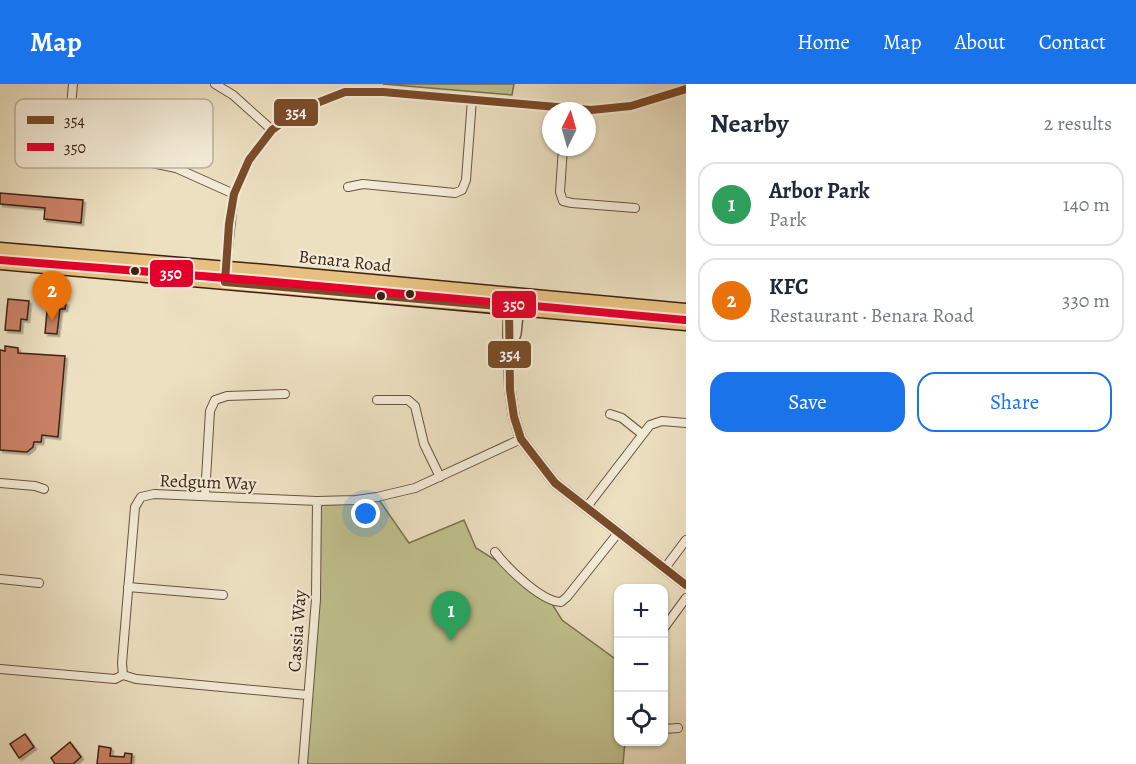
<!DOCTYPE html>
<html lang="en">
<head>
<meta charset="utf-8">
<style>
  :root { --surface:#fff; --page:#f6f6f7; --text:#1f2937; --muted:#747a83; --line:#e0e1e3; --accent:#1a73e8 }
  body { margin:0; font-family:Alegreya,serif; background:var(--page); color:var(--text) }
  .controls { position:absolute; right:18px; bottom:18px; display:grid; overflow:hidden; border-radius:12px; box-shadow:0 2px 4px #0004 }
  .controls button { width:54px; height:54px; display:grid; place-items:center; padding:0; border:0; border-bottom:2px solid var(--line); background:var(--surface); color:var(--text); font:30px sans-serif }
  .compass { position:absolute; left:542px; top:18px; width:54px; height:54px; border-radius:50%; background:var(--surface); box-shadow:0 2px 4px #0004; rotate:5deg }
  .you { position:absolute; left:366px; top:430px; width:21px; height:21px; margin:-15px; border:4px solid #fff; border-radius:50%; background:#1a73e8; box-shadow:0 0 0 9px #1a73e833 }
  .badge { display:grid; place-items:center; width:39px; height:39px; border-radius:50%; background:var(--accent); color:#fff; font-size:20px; font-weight:700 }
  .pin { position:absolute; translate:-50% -50px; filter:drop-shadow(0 2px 3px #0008) }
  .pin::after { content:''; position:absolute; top:32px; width:21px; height:18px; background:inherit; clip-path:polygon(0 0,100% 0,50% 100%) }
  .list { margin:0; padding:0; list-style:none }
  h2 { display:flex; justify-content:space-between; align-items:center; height:78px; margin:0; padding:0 24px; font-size:26px }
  h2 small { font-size:20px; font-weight:400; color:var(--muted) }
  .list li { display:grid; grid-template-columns:39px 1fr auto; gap:18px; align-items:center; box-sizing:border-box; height:84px; margin:0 12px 12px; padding:0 12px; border:2px solid var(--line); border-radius:18px }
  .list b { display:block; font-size:22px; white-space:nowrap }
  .list p { margin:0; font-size:20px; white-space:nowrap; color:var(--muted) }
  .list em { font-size:20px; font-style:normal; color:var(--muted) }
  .actions { display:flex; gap:12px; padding:18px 24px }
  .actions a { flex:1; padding:14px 0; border:2px solid var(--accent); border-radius:18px; text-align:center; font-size:21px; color:var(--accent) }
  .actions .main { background:var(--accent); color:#fff }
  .icon { flex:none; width:33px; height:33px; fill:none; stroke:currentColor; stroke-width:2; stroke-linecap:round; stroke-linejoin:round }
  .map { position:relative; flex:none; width:686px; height:680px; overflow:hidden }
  header { display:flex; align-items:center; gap:36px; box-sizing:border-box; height:84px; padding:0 30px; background:var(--accent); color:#fff }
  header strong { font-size:28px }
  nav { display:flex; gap:33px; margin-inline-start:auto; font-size:21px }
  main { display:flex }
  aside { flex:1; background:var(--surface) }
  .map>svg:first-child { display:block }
  .green { fill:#bfc08d; stroke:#7e7150; stroke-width:1.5 }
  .building { fill:#c98166; stroke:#3d2214; stroke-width:1.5; filter:url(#shadow) }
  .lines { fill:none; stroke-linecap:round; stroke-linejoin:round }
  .minor-casing { stroke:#69523f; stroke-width:10 }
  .tertiary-casing { stroke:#69523f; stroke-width:12 }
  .primary-casing { stroke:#3d2214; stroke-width:15 }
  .minor { stroke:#f3ebd7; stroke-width:8 }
  .tertiary { stroke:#f3ebd7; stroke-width:9 }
  .primary { stroke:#e6c080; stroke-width:12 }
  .bus-1-casing { stroke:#f3ebd7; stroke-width:12 }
  .bus-2-casing { stroke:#f3ebd7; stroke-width:12 }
  .bus-1 { stroke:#7a4b2a; stroke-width:8 }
  .bus-2 { stroke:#e4002b; stroke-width:8 }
  .bus-dot { fill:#3d2214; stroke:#f3ebd7; stroke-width:2 }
  .labels { text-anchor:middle; stroke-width:4.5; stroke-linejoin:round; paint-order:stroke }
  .street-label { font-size:18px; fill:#3d2214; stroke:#f3ebd7 }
  .key { fill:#f3ebd7; stroke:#bcaf9c; stroke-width:1.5 }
  .key-label { font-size:16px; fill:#3d2214 }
  .line-badge { stroke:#f3ebd7; stroke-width:2 }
  .badge-label { font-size:16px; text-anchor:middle; font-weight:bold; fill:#fff }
</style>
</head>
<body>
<header>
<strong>Map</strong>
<nav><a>Home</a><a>Map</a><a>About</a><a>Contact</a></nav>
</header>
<main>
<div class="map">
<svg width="686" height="680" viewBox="0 0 686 680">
  <defs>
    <filter id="shadow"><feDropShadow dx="2.5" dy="2.5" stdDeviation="0" flood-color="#0004"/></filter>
  </defs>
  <rect width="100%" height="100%" fill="#ece0c1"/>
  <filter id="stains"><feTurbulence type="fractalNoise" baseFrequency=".00333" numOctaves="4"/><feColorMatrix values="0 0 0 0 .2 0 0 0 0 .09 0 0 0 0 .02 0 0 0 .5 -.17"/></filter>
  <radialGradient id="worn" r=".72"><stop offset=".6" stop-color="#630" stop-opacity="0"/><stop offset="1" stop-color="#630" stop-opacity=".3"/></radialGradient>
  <path class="green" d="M383,0h131l-2,11z
    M377,413l32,46 55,-23 12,28 29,18 44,33 13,21 56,41v81h7l-2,22h-320l13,-165 1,-98z"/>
  <path class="building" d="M0,109l83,7 -2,23 -37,-4 1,-11 -45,-4z
    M8,215l21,2 -2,19 -6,-1 -1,12 -15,-1z
    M48,217l18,2 -1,6h-5l-3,25 -12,-1z
    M5,262l13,2v5l47,3 -7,81 -16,-2 -1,7h-7l-1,5 -6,5 -27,-2v-100l5,1z
    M25,650l9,13 -15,11 -9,-14z
    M70,658l11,15 -8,7h-18l-4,-6z
    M99,662l12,2 -1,8 14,1 1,-4 7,1 -1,10h-34z"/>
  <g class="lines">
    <defs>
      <path id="minor" d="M215,0l18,11 39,35
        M563,63l-3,45 3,9 9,2 63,5
        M22,64l28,3 12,-1 6,-11 5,-55
        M152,79l24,5 58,26
        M348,103l15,-3 92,9 7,-3 4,-10 6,-81
        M226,184l8,-74 15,-34 23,-30 27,-20 46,-18h38l208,18 40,-4 55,-17
        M377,316h31l7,6 9,38 16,33
        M610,330l12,4 20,16
        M0,399l35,3 9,3
        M205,412l5,-85 5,-11 12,-4 58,-2
        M586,424l64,-83 12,-4 24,2
        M495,468c12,16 47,50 66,50l6,-5 51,-64
        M665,484l21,-28
        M0,495l39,4
        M128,503l95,8
        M664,544l22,-30
        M0,585l115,10 8,-4
        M307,611l-171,-16 -13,-4 -1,-12 13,-156 6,-10 13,-3 163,7 39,-1 21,-3 38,-9 106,-49
        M664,645l14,-1
        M303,680l13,-165 1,-98"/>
      <path id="tertiary" d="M509,218l-1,31 2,57 4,27 7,22 34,44 131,102
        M511,262l5,-12 4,-39"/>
      <path id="primary" d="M0,165l265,22 421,39
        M0,179l686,61"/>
    </defs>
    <use href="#minor" class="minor-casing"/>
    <use href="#tertiary" class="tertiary-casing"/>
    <use href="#primary" class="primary-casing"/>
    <use href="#minor" class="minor"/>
    <use href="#tertiary" class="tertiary"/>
    <use href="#primary" class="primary"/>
    <defs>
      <path id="bus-1" d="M686,5l-55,17 -40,4 -208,-18h-38l-46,18 -27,20 -23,30 -15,34 -5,30 -4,58 284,25 1,83 4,27 7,22 34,44 131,102"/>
      <path id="bus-2" d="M0,176l264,21 421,39"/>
    </defs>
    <use href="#bus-1" class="bus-1-casing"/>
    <use href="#bus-2" class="bus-2-casing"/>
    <use href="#bus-1" class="bus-1"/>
    <use href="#bus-2" class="bus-2"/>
  </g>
  <g class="bus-dot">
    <circle cx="135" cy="187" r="5"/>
    <circle cx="410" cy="210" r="5"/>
    <circle cx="381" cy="212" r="5"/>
  </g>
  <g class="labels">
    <g class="street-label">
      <text transform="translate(345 177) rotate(6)" y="6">Benara Road</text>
      <text transform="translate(208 398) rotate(2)" y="6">Redgum Way</text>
      <text transform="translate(297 547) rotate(-86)" y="6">Cassia Way</text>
    </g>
  </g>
  <rect x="15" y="15" width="198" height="69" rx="9" class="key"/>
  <rect x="27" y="32" width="27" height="8" fill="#7a4b2a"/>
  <rect x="27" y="59" width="27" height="8" fill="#e4002b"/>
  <g class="key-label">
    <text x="64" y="42">354</text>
    <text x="64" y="69">350</text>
  </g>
  <g class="line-badge">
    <rect x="273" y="14" width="46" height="29" rx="6" fill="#7a4b2a"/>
    <rect x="149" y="175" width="45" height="29" rx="6" fill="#e4002b"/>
    <rect x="491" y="206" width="46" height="29" rx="6" fill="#e4002b"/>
    <rect x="487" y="256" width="45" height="29" rx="6" fill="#7a4b2a"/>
  </g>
  <g class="badge-label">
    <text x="296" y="34">354</text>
    <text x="171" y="195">350</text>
    <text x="514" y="226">350</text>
    <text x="510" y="276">354</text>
  </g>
  <rect width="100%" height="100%" filter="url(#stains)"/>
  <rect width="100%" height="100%" fill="url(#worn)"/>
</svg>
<div class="controls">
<button>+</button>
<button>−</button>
<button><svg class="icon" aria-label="locate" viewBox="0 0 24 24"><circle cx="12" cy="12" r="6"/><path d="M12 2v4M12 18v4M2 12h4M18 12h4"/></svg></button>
</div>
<svg class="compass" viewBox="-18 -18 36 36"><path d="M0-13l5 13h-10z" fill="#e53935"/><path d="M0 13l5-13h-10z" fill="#747a83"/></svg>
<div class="you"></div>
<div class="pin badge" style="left:451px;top:557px;background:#2e9e5b">1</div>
<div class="pin badge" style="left:52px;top:237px;background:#e8710a">2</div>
</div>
<aside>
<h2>Nearby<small>2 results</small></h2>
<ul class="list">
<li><span class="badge" style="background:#2e9e5b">1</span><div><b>Arbor Park</b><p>Park</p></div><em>140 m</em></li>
<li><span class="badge" style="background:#e8710a">2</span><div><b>KFC</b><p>Restaurant · Benara Road</p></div><em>330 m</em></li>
</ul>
<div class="actions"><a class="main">Save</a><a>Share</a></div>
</aside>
</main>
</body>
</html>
